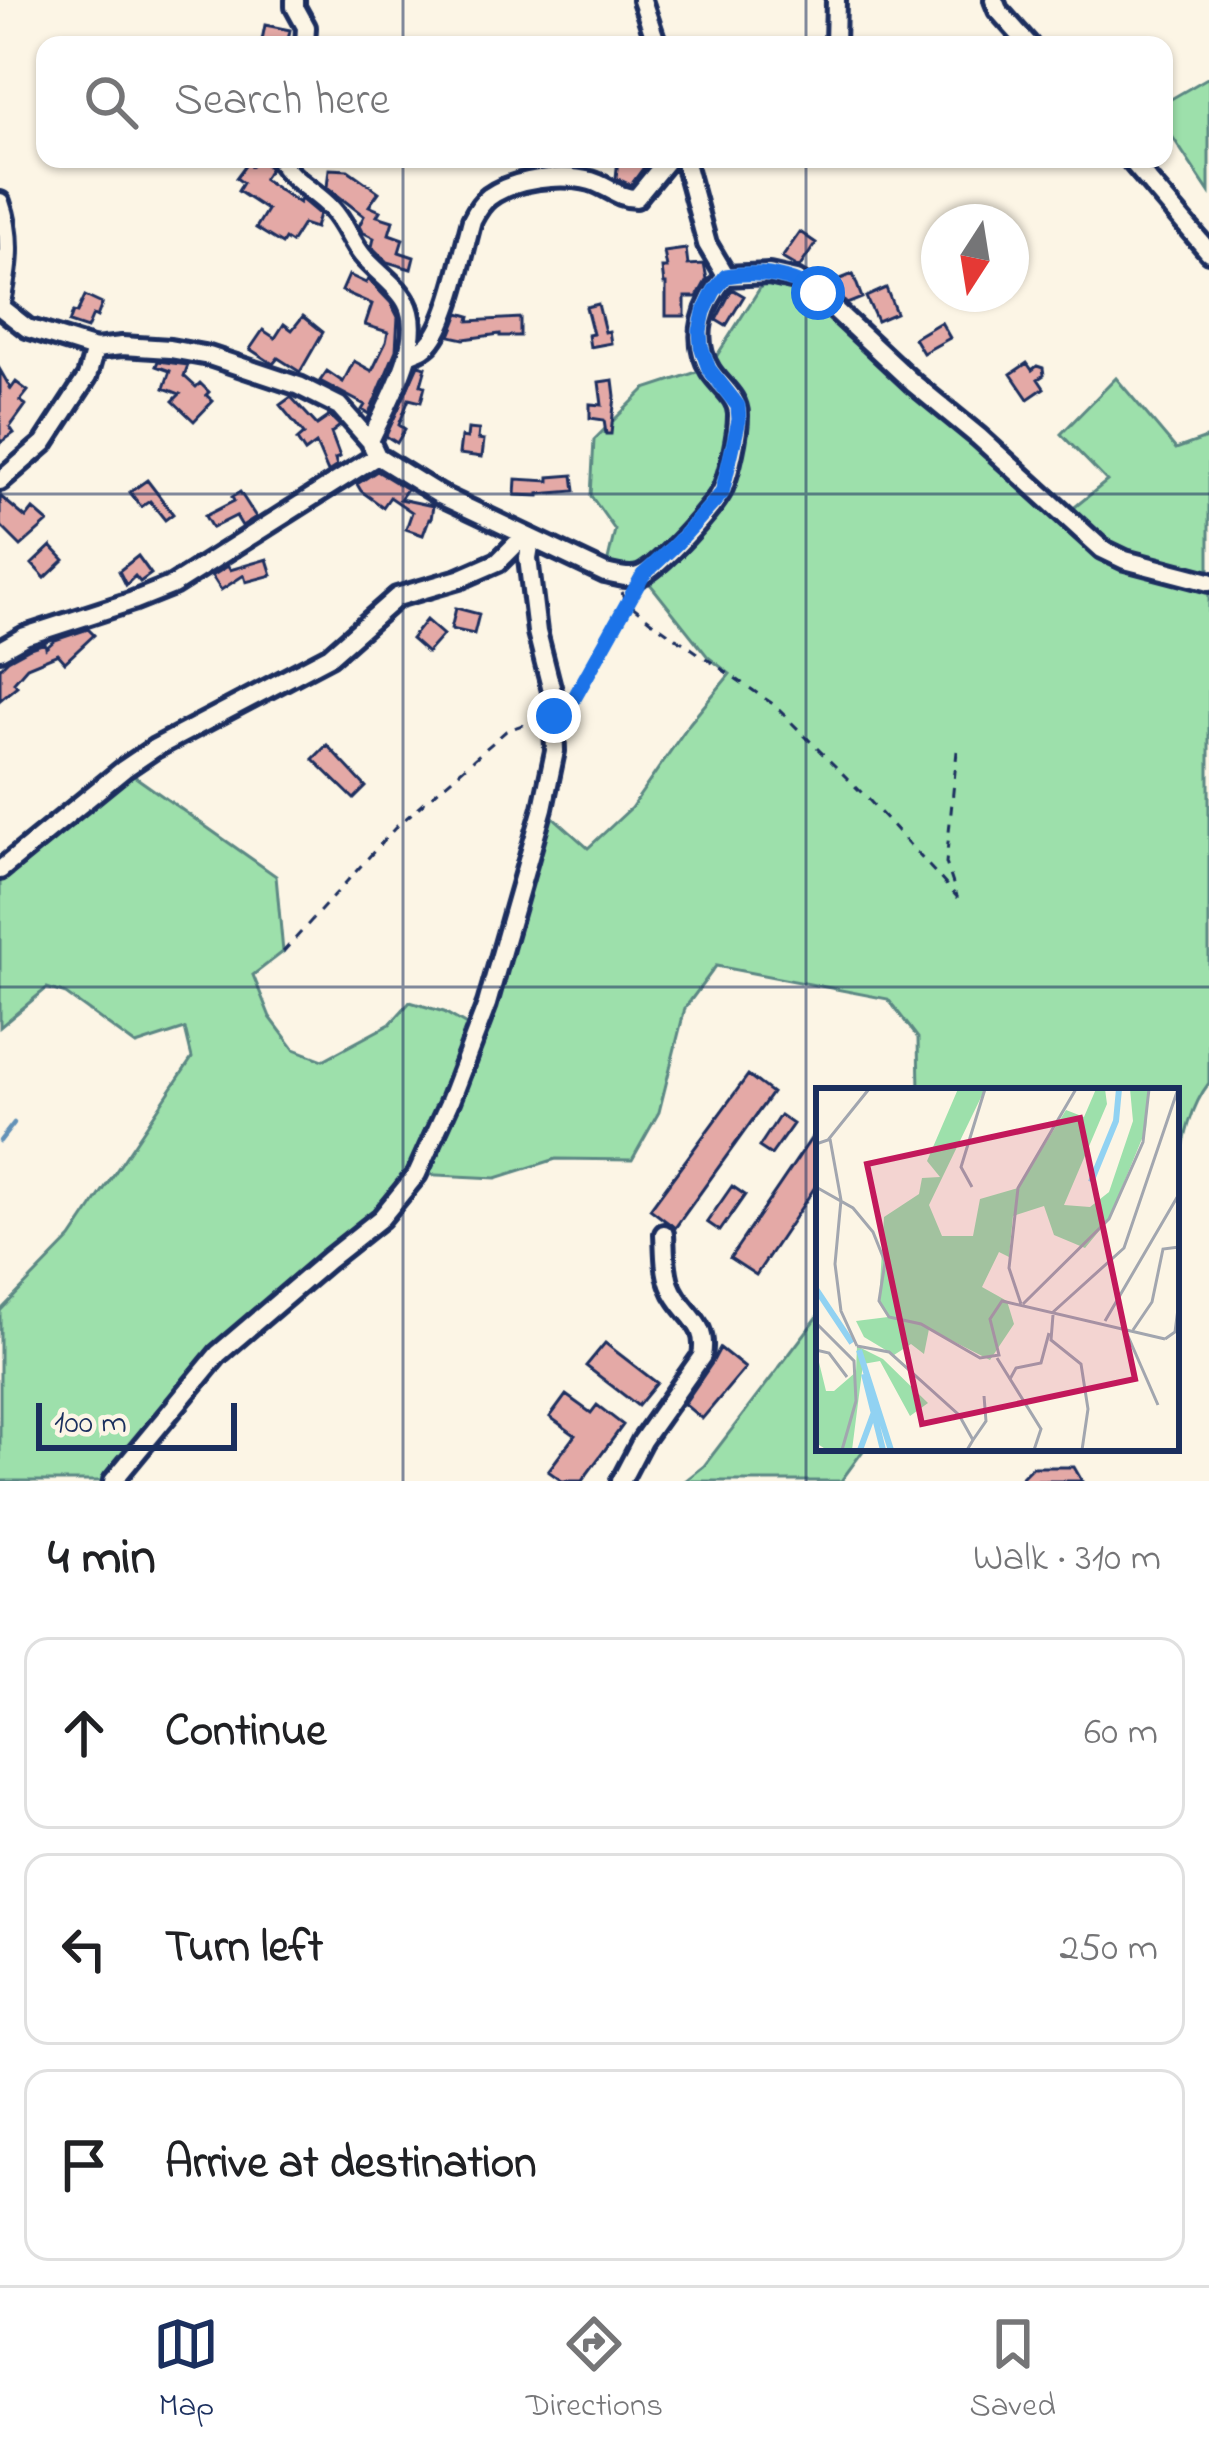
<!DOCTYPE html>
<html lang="en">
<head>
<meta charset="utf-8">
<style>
  :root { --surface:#fff; --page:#f2f2f2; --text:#202124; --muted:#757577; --line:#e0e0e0; --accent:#1b2f5e }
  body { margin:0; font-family:"Indie Flower",sans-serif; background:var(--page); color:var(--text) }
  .compass { position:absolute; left:921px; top:204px; width:108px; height:108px; border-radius:50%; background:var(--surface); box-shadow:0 3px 9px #0004; rotate:192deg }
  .scale { position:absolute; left:36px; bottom:30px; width:201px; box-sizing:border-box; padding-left:12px; border:6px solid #1b2f5e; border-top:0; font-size:33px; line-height:42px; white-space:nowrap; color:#1b2f5e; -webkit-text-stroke:9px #fcf5e5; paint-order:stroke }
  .stop { position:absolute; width:36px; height:36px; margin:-27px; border:9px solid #1a73e8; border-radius:50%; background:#fff }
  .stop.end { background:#1a73e8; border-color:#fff; box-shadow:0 3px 12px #0008 }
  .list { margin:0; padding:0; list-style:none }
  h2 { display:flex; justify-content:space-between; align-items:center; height:156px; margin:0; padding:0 48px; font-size:51px }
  h2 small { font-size:39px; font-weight:400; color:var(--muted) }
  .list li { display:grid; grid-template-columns:78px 1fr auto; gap:36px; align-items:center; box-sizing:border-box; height:192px; margin:0 24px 24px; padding:0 24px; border:3px solid var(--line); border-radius:24px }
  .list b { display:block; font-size:45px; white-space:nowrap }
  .list em { font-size:39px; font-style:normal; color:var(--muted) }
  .icon { flex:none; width:66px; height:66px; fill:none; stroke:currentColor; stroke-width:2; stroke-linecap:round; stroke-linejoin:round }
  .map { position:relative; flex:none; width:1209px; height:1481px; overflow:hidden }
  .search { position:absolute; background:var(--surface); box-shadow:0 3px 9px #0004; left:36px; right:36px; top:36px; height:132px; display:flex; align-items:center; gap:30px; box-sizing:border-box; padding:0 42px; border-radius:24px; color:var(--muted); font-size:45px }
  .sheet { height:804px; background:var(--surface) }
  nav { display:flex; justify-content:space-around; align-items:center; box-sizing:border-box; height:168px; border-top:3px solid var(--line); background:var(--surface); font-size:33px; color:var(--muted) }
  nav a { display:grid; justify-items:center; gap:6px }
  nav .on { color:var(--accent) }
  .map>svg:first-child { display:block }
  .green { fill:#9de0ab; stroke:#5c8884; stroke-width:3 }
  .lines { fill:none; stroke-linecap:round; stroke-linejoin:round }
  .stream { stroke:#6291b7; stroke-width:4.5 }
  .building { fill:#e4a9a6; stroke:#1b2f5e; stroke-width:3 }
  .minor-casing { stroke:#1b2f5e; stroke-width:26 }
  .path { stroke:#1b2f5e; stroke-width:3; stroke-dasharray:9 9; stroke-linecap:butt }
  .minor { stroke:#fcf5e5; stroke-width:16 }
  .route { stroke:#1a73e8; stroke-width:15 }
  .grid { fill:none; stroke:#1b2f5e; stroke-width:3; stroke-opacity:0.55 }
  .inset-river { fill:none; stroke:#91d2f2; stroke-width:6 }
  .inset-road { fill:none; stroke:#a2a6af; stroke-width:3 }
  .view { fill:#c2185b; fill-opacity:0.15; stroke:#c2185b; stroke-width:6 }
  .inset-edge { fill:none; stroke:#1b2f5e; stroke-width:6 }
</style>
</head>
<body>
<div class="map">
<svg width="1209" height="1481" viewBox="0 0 1209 1481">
  <rect width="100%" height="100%" fill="#fcf5e5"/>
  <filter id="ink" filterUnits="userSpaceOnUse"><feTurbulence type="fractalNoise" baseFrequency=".00833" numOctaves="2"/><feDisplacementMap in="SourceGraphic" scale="24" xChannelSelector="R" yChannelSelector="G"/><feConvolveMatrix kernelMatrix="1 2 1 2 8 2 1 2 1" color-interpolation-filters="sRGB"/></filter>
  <g filter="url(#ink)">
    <path class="green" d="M1209,77v115l-45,-68v-21z
      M769,274l27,6 269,235 42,-34 -46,-47 55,-56 60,71 33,-12v646c-20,26 -25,59 -31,91l-2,-83h-257l-1,-53 -30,-39 -172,-33 -31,42 -26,104 -27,48 -76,-1 -60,19 -79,-4 -199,180 -105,127h-113v-170l71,-73 121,-180 -7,-29 -49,16 -70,-51 -19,-6 -47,39v-157l124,-101 152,107 7,76 -30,23 17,42 24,32 29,11 67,-36 20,-22 34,10 33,19 66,-223 45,40 43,-40 59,-85 40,-49 -22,-17 -65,-82 -38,-2 10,-43 -24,-34 3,-56 51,-51 64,-21z
      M819,1315v133h46l-24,33h-156l19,-15z"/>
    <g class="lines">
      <path class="stream" d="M0,1141l14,-18"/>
    </g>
    <path class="building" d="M265,25l25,5 -3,15h-26z
      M257,159h4l9,10 -7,10 36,24 2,-4 18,15 -4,14 -12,-4 -12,19 -6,-4 -3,5 -26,-16 11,-18 -29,-19 5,-8 -7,-5 11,-15 4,3z
      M618,159h28l-1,7 -14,19 -15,-7z
      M329,169l19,1 31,22 -10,14 11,5 -3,5 16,5 -4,13 14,5 -4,13 15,5 -3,12 -24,-7 -15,-15 2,-9 -12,-6 -3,-6 5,-10 -37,-29z
      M800,232l16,11 -17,25 -17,-10z
      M686,249l2,16 16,-1 3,15 -10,18h-12v19h-19v-32h-2l-2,-16h5l-3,-16z
      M853,274l9,24 -15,6 -5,-5 -7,-18z
      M349,275l17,8 2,-4 23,24 7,14 -2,33 -27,64 -7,-4 3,-5 -45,-24 7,-10 16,11 11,-21 18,10 14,-29 2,-10 -23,-7 7,-21 -30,-13z
      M886,288l10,25 -19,8 -11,-24z
      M732,289l12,7 -18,30 -10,-6z
      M85,296l17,8 -5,13 -4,-2 -6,14 -18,-6 4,-11 4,1z
      M598,304l7,28 4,-1 2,12 -21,4 -2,-12 5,-1 -7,-27z
      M459,313l11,3 -1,5 51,-3v18h-20v-2l-36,5 -14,-3z
      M303,316l20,16 -23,40 -22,-14 -5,6 -23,-15 13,-19 12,8 9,-14 8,6z
      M941,322l9,16 -27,15 -9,-15z
      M158,361l30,4 -4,11 12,11 4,-4 9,9 -3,3 7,6 -19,20 -21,-20 7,-7 -16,-6 6,-17 -14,-5z
      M1027,363l5,7 5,-4 6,2 1,7 -6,4 6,9 -16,11 -17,-25z
      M418,365l8,2 -5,18 4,1 -4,16 -12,-3 -10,26 6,4 -8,14 -11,-7z
      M0,370l11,19 5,-7 12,9 -8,10 6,4 -16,22 4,6 -14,10z
      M613,380l2,16 -4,38h-5l-2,-14 -14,-2v-14l12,1 -3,-23z
      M291,397l26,28 13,-9 10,10 -9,7 9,24 -5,2 2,7 -9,6 -12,-28 -11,8 -8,-12 7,-6 -24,-29z
      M468,429l11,1 -1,9 6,1 -2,17 -23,-3 2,-17 6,1z
      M377,471l30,18 -7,10 33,7 -2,13h-2l-6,16 -17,-6 6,-17 -22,-15 -7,10 -22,-16 -4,-7z
      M573,475l2,16 -36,3v2l-24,-1 1,-16 33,2v-4z
      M147,480l26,34 -8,6 -15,-19 -9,6 -11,-15z
      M240,492l16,25 -14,9 -6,-10 -24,12 -7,-12 29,-15 -2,-4z
      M0,496l26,22 7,-9 15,13 -27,24 -21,-21z
      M51,546l13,14 -19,18 -13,-14z
      M138,556l13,18 -11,8 -5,-6 -9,9 -7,-14z
      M267,559l5,16 -26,7 -2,-7 -23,15 -9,-14 16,-10 2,4z
      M456,608l23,6 -5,20 -23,-5z
      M426,620l17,15 -16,18 -16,-14z
      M88,629l6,6 -29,27 -7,-8 -31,13 -13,15 3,4 -17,14v-32l8,-8 22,-12 15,-5 1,5 9,-8z
      M327,745l39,42 -12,12 -41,-40z
      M748,1075l24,18 -97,135 -25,-19z
      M780,1115l13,9 -22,31 -12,-8z
      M819,1127v54l-63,94 -26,-17z
      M732,1186l13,9 -25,36 -13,-9z
      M605,1343l52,40 -19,23 -52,-40z
      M720,1348l25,20 -43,51 -18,-15 28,-41z
      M566,1395l25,18 6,-8 26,20 -41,56h-20l-14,-10 27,-36 -25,-18z
      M1032,1467h42l8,14h-64z"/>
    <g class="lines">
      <defs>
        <path id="minor" d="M295,0v7l11,20 -1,18
          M642,0l15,45
          M994,0l4,10 31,35
          M835,45l1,-45
          M279,159c13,23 36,31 53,50 13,14 18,31 30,46 13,16 34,29 44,47 21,38 -20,103 -36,139
          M684,159l23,85 19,32
          M1130,159l79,93
          M0,202c13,36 8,68 0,105l27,21 68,21 27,-3 48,3 39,7 90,30 40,20 31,35 7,15 63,39 165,78c11,2 25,7 36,2 18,-7 75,-69 82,-87 7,-18 15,-53 15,-72 1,-19 -19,-31 -28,-46 -20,-33 -6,-68 16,-94l43,-2 27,6 21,13 96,90 66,54 123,112 23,11 84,22
          M408,355c9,-4 18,-6 24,-15 19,-25 31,-88 40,-120 4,-8 9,-17 17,-23 25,-18 72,-24 102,-16 17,5 27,17 45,17l32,-39
          M0,481l44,-38 43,-66 8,-28
          M0,650l25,-14 108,-35 40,-16 204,-129
          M0,870l124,-101 31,-21 175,-92 67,-59 62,-18 39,-17 26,-26
          M113,1481l105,-127 110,-94 53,-42 36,-44 33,-73 37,-97 56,-196 12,-57 -2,-56 -16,-63 -9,-74 3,-18
          M621,1481l21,-40 60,-85c7,-36 -21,-41 -32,-71 -6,-16 -5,-35 -6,-51"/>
      </defs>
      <use href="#minor" class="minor-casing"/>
      <path class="path" d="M621,592l6,10 24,19 122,83 96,96 89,98
        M571,704l62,-112
        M957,751l-11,112 11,33
        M283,952l113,-125 110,-96 35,-13"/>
      <use href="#minor" class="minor"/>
    </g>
  </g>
  <g class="lines" filter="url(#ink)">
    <path class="route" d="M554,716l17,-12 72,-129 34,-32 45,-50 17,-73 -1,-14 -29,-37 -8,-23 -1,-15 4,-19 10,-21 12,-15c33,-6 63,-1 92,17"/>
  </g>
  <path class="grid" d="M403,0v45M806,0v45M403,159v1322M806,159v1322M0,494h1209M0,987h1209"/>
  <g transform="translate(816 1088)">
    <rect width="363" height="363" fill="#fcf5e5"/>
    <path d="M142,1h27l-56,116 13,31h31l7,-37 38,-11 48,-78 18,7 12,-28h9l2,15 -43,101 26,2 19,-15 24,-71 -3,-32h19l-3,40 -37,90 -24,29 -31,-13 -10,-29 -31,10 -4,41 -10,-5 -17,35 25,14 7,23 -24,36 -61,-31 -5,25 -13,-10 -17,11 -30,-18 -8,-16 32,-4 -9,-16 5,-84 35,-23 3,-16 18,-1 -13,-16zM41,258l26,13 45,44 -18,13 -30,-55 -17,3 -11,86h-25l-11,-7v-93l10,41h8l22,-19z" fill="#9de0ab"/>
    <path class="inset-river" d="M275,94l25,-61 3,-32M0,201l36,54M43,262l32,100M48,286l19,76M44,362l14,-38"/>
    <path class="inset-road" d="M14,51l11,61 -6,64 6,47 16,35M0,56l12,-4 41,-51M0,99l37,21 20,24 12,30 -6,39 10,16 32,7 59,34 19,-3 -9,-36 12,-18 163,38M156,99l-11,-20 24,-78M205,216l-12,-36 9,-80 58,-99M207,216l86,-85 34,-77 6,-53M236,225l72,-65 54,-159M237,227l-2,25 30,24 7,45 -6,41M289,233l74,-127M0,235l38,38 2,40 -14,49M308,239l34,78M317,242l19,-28 11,-53 16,-2M349,251l10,-7 4,-31M41,258l32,6 70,63 14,25 -6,10M0,262l13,3 18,24M181,270l44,71 -7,21M194,291l6,-11 25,-5 8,-30M157,352l13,-19 -2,-25"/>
    <path class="view" d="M264,30l55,261 -213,45 -55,-260z"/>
    <rect width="363" height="363" class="inset-edge"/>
  </g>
</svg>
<svg class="compass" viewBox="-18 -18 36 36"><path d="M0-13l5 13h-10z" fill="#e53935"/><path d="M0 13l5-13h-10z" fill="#757577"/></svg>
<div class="scale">100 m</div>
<div class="stop" style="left:818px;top:293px"></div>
<div class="stop end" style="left:554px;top:716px"></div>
<div class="search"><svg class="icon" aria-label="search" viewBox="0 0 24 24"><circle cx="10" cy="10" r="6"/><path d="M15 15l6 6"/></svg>Search here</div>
</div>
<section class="sheet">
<h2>4 min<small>Walk · 310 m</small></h2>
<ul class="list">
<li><svg class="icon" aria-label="ahead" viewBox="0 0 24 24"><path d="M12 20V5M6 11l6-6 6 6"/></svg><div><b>Continue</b></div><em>60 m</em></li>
<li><svg class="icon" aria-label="left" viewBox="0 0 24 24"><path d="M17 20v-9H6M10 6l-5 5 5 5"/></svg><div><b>Turn left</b></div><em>250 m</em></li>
<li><svg class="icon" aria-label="arrive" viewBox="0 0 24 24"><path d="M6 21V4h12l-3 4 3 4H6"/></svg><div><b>Arrive at destination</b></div></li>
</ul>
</section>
<nav>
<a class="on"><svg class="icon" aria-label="map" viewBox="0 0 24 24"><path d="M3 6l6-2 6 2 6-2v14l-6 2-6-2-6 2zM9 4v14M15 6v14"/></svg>Map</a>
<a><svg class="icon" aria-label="directions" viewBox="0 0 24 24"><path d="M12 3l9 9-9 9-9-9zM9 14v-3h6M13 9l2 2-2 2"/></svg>Directions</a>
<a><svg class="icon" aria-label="saved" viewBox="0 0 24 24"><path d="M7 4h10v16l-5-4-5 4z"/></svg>Saved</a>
</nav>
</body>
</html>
